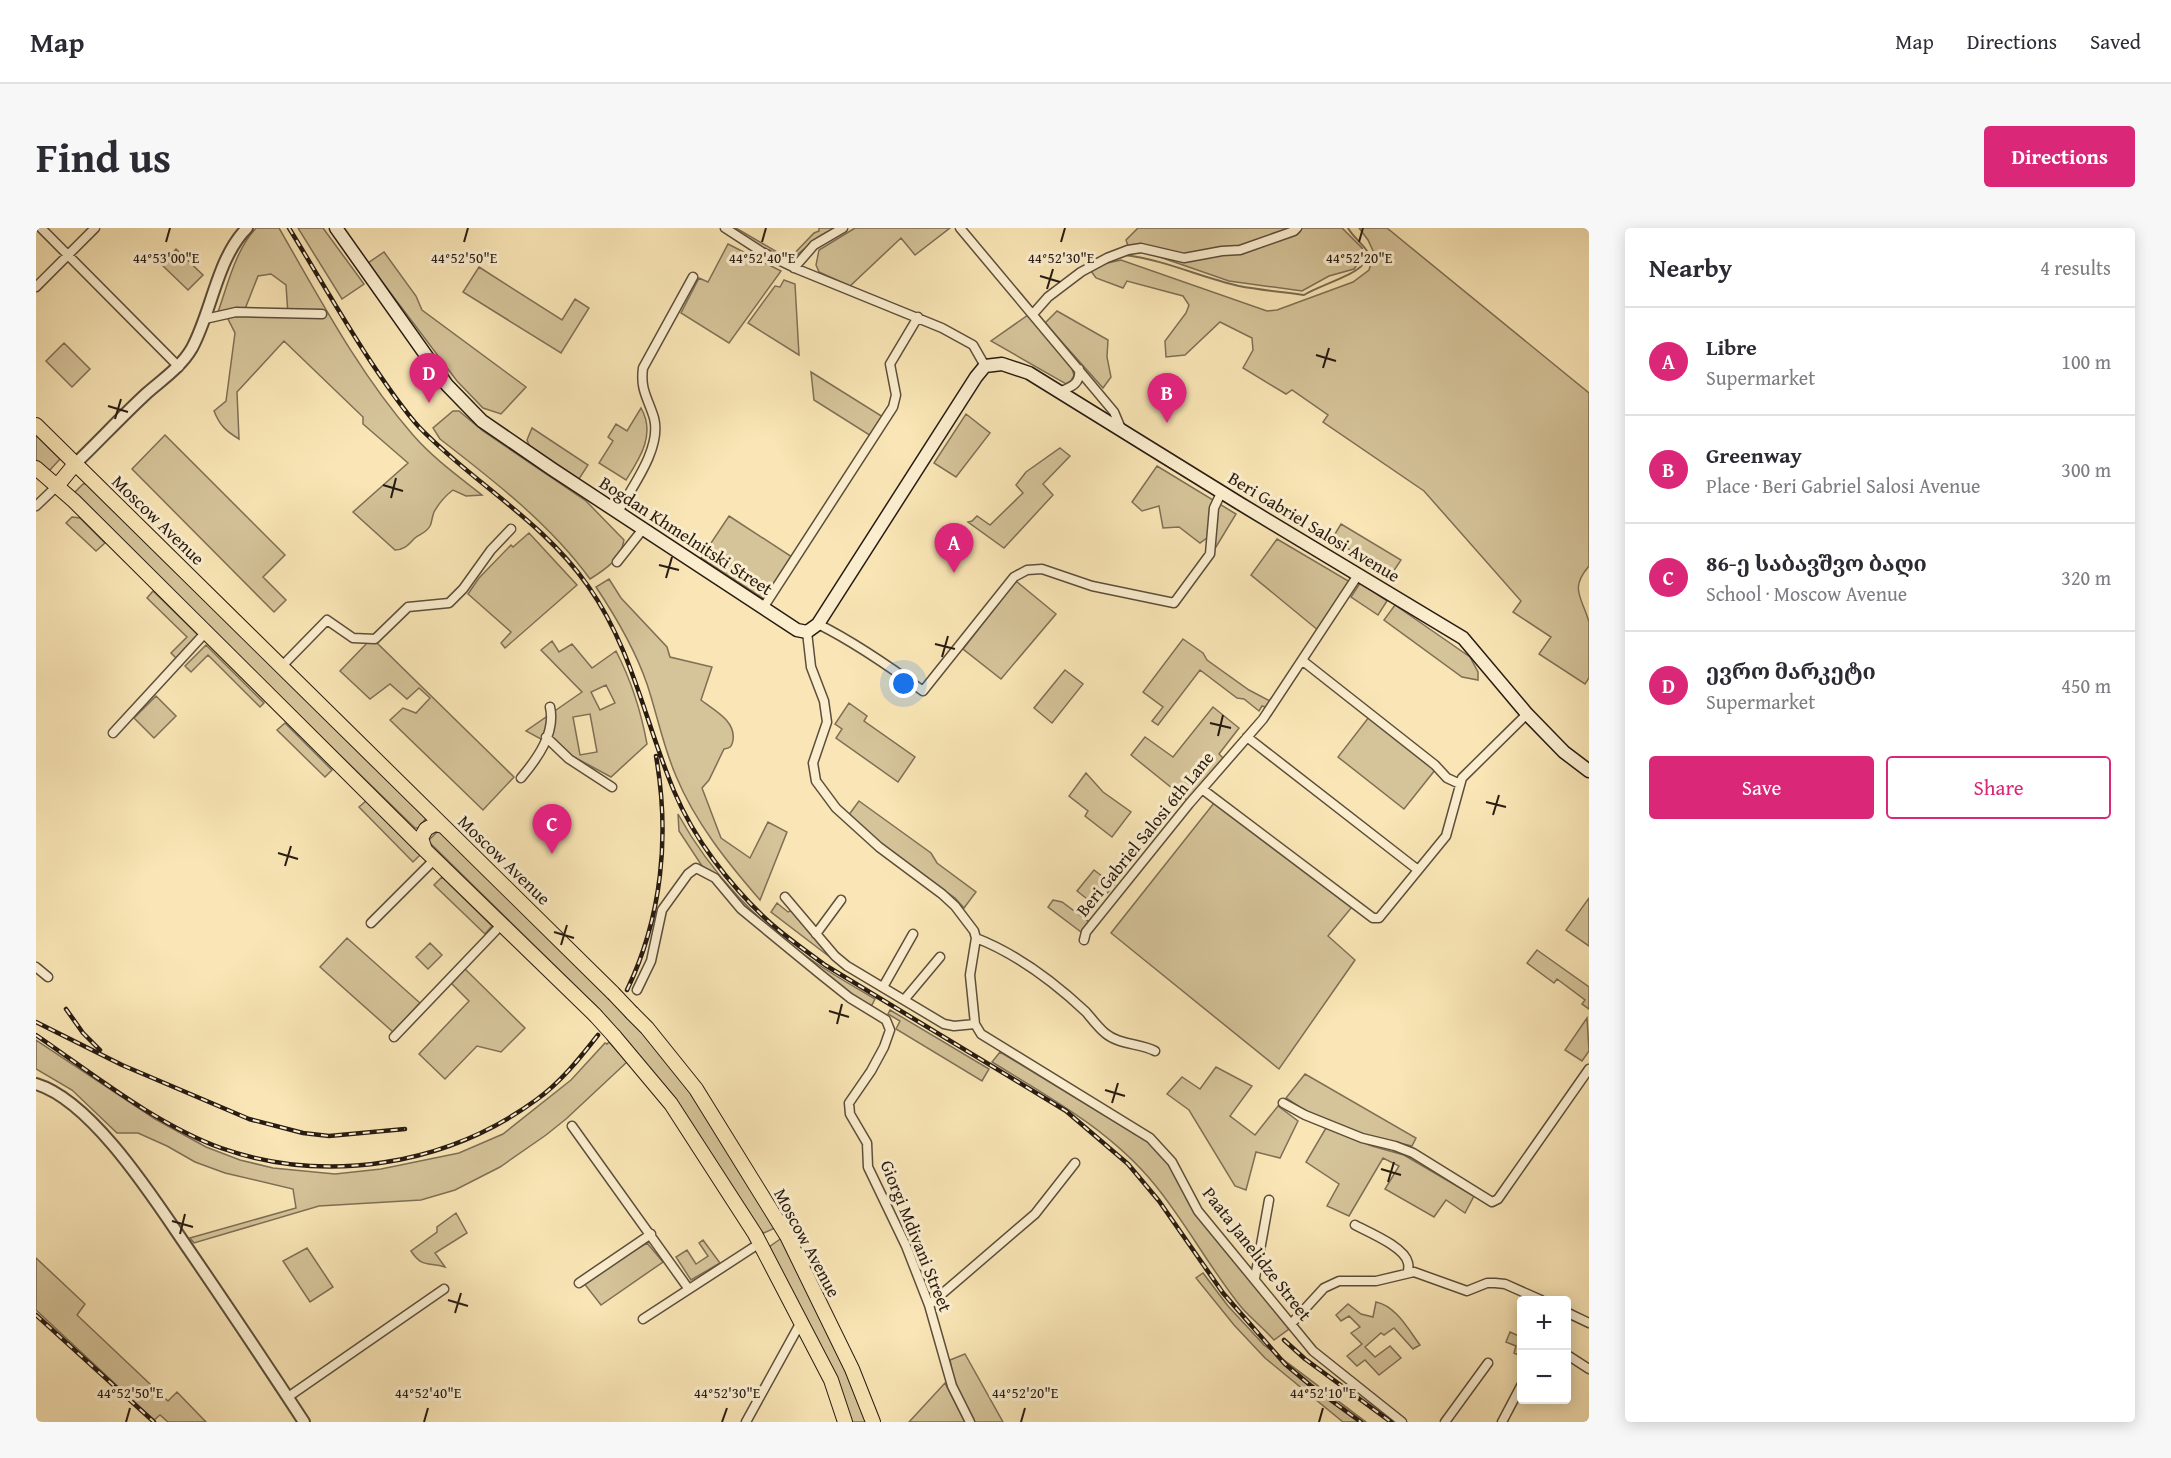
<!DOCTYPE html>
<html lang="en">
<head>
<meta charset="utf-8">
<style>
  :root { --surface:#fff; --page:#f7f7f7; --text:#2b2b33; --muted:#7c7c81; --line:#e1e1e2; --accent:#db2777 }
  body { margin:0; font-family:"Gentium Book Plus","Noto Serif Georgian",serif; background:var(--page); color:var(--text) }
  .controls { position:absolute; right:18px; bottom:18px; display:grid; overflow:hidden; border-radius:6px; box-shadow:0 3px 15px #0003 }
  .controls button { width:54px; height:54px; display:grid; place-items:center; padding:0; border:0; border-bottom:2px solid var(--line); background:var(--surface); color:var(--text); font:30px sans-serif }
  .you { position:absolute; left:868px; top:456px; width:21px; height:21px; margin:-15px; border:4px solid #fff; border-radius:50%; background:#1a73e8; box-shadow:0 0 0 9px #1a73e833 }
  .badge { display:grid; place-items:center; width:39px; height:39px; border-radius:50%; background:var(--accent); color:#fff; font-size:20px; font-weight:700 }
  .pin { position:absolute; translate:-50% -50px; filter:drop-shadow(0 2px 3px #0008) }
  .pin::after { content:''; position:absolute; top:32px; width:21px; height:18px; background:inherit; clip-path:polygon(0 0,100% 0,50% 100%) }
  .list { margin:0; padding:0; list-style:none }
  h2 { display:flex; justify-content:space-between; align-items:center; height:78px; margin:0; padding:0 24px; font-size:26px }
  h2 small { font-size:20px; font-weight:400; color:var(--muted) }
  .list li { display:grid; grid-template-columns:39px 1fr auto; gap:18px; align-items:center; box-sizing:border-box; height:108px; padding:0 24px; border-top:2px solid var(--line) }
  .list b { display:block; font-size:22px; white-space:nowrap }
  .list p { margin:0; font-size:20px; white-space:nowrap; color:var(--muted) }
  .list em { font-size:20px; font-style:normal; color:var(--muted) }
  .actions { display:flex; gap:12px; padding:18px 24px }
  .actions a { flex:1; padding:14px 0; border:2px solid var(--accent); border-radius:6px; text-align:center; font-size:21px; color:var(--accent) }
  .actions .main { background:var(--accent); color:#fff }
  .map { position:relative; flex:none; width:1553px; height:1194px; overflow:hidden; border-radius:6px }
  header { display:flex; align-items:center; gap:36px; box-sizing:border-box; height:84px; padding:0 30px; background:var(--surface); border-bottom:2px solid var(--line) }
  header strong { font-size:28px }
  nav { display:flex; gap:33px; margin-inline-start:auto; font-size:21px }
  .intro { display:flex; align-items:center; justify-content:space-between; box-sizing:border-box; height:144px; padding:0 36px }
  h1 { margin:0; font-size:42px }
  .button { padding:15px 27px; border-radius:6px; background:var(--accent); color:#fff; font-size:21px; font-weight:700 }
  main { display:flex; gap:36px; padding:0 36px }
  aside { flex:1; background:var(--surface); border-radius:6px; box-shadow:0 3px 15px #0003 }
  .map>svg:first-child { display:block }
  .green { fill:#d5c399; stroke:#7e6f56; stroke-width:1.5; fill-rule:evenodd }
  .lines { fill:none; stroke-linecap:round; stroke-linejoin:round }
  .stream { stroke:#7a6b53; stroke-width:2 }
  .minor-casing { stroke:#5c4e3b; stroke-width:11 }
  .tertiary-casing { stroke:#5c4e3b; stroke-width:14 }
  .secondary-casing { stroke:#271b12; stroke-width:15 }
  .primary-casing { stroke:#271b12; stroke-width:16 }
  .minor { stroke:#fbeecf; stroke-width:8 }
  .tertiary { stroke:#fbeecf; stroke-width:10 }
  .secondary { stroke:#fbeecf; stroke-width:12 }
  .primary { stroke:#f9e5b5; stroke-width:14 }
  .rail-casing { stroke:#271b12; stroke-width:4.5 }
  .rail { stroke:#fbeecf; stroke-width:2; stroke-dasharray:7; stroke-linecap:butt }
  .primary-bridge-casing { stroke:#271b12; stroke-width:16; stroke-linecap:butt }
  .primary-bridge { stroke:#f9e5b5; stroke-width:14 }
  .ticks { fill:none; stroke:#271b12; stroke-width:2 }
  .labels { text-anchor:middle; stroke-width:6; stroke-linejoin:round; paint-order:stroke }
  .street-label { font-size:18px; fill:#271b12; stroke:#fbeecf }
  .ticks-label { font-size:15px; text-anchor:middle; fill:#271b12; stroke:#fbeecf; stroke-width:6; stroke-linejoin:round; paint-order:stroke }
</style>
</head>
<body>
<header>
<strong>Map</strong>
<nav><a>Map</a><a>Directions</a><a>Saved</a></nav>
</header>
<div class="intro"><h1>Find us</h1><a class="button">Directions</a></div>
<main>
<div class="map">
<svg width="1553" height="1194" viewBox="0 0 1553 1194">
  <rect width="100%" height="100%" fill="#f9e5b5"/>
  <filter id="stains"><feTurbulence type="fractalNoise" baseFrequency=".00333" numOctaves="4"/><feColorMatrix values="0 0 0 0 .2 0 0 0 0 .09 0 0 0 0 .02 0 0 0 .5 -.17"/></filter>
  <radialGradient id="worn" r=".72"><stop offset=".6" stop-color="#630" stop-opacity="0"/><stop offset="1" stop-color="#630" stop-opacity=".3"/></radialGradient>
  <path class="green" d="M220,0h23c41,71 80,145 134,207 20,23 45,41 69,60l-16,1 -13,-6c-8,6 -14,13 -19,22 -2,5 -2,10 -4,14 -4,7 -10,8 -15,12 -6,6 -10,12 -20,12l-42,-38 55,-49 -45,-39v-7l-79,-76 -47,51 2,47c-13,-8 -19,-13 -25,-28l12,-10 9,-68 -9,-18h62l-2,-30 -15,-11 -13,2 -13,33 -27,3c10,-28 17,-61 38,-84z
    M262,0h25l41,56 -22,15z
    M693,0h7l53,31 25,-26 5,-2v-3h15l-16,9 -29,25 -40,-20z
    M819,0h95l-35,27 -14,-17 -51,48 -31,-14 -3,-7 3,-15z
    M1102,0h204l20,20 2,7 -10,14 -25,7 -27,15 -73,-10 -75,-26 -16,-4 -8,1 -4,-12z
    M1323,0h28l202,165v173c-20,23 -7,31 0,56 0,14 0,40 0,56l-4,6 -46,-30 12,-17 -38,-25 8,-11 -97,-110 -101,-69 5,-7 -36,-25 -6,4 -43,-26 10,-18 -1,-12 -32,-16 -35,33 -19,2 -1,-16 21,-28 3,-8 -6,-9 -56,-15 -4,7 -27,-10 -5,-7 7,-6 23,-5 146,51 10,-1 76,-28 16,-12 5,-17 -6,-13z
    M692,16l53,27 -52,72 -48,-30 18,-35 9,4z
    M140,21l27,26 -15,15 -26,-25z
    M348,24l32,44 6,14 104,77 -25,27 -18,-6 -26,-27 -89,-118z
    M443,39l83,53 13,-21 14,9 -28,45 -98,-61z
    M748,52l11,4 4,71 -51,-32 27,-37 5,1z
    M1021,83l51,29 -1,17 4,20 -8,11 -58,-65z
    M992,87l43,51 3,9 -3,6 -5,3 -75,-43z
    M28,115l26,26 -18,18 -26,-26z
    M775,144l72,45 -12,19 -57,-36z
    M605,180c15,26 -1,50 -15,72l-27,-17 14,-22 -5,-4 8,-13 11,7z
    M417,183h6l24,20 103,70 38,39c-3,19 -18,29 -34,39 -40,-55 -97,-99 -150,-140l-7,-11z
    M930,186l24,19 -34,44 -22,-14z
    M496,200l56,37 -9,14 -50,-34 -2,-5z
    M0,207l24,24 -11,12 -13,-11z
    M129,207l120,120 -22,22 23,23 -12,12 -142,-143z
    M1024,220l10,8 -27,28 10,11 -49,53 -36,-26 4,-1 5,-5 13,9 33,-32 -7,-8 10,-13z
    M1121,238l79,48 -20,33 -9,-9 -7,5 -21,-16 -16,1 -4,-22 -17,5 -10,-9z
    M47,256h4l339,334 -7,10h-4l-341,-331 -1,-3z
    M693,288l63,41 -28,42 -63,-41z
    M36,289l8,1 25,25 -9,8 -30,-28z
    M1305,296l60,36 -10,15 -59,-36z
    M493,305l48,52 -72,63 -4,-5 10,-11 -43,-38 11,-16 32,-33 2,2z
    M1241,311l73,43 -31,49 -68,-56z
    M573,351l12,19 46,49 3,10 42,10 -11,33c13,10 35,21 32,40 -1,7 -3,8 -9,9l-15,31 -7,8 19,50 29,20 18,-36 19,10 -27,68c-33,-38 -65,-78 -84,-124 -13,-30 -19,-62 -29,-92 -12,-35 -31,-67 -51,-97z
    M980,353l40,33 -55,65 -38,-30z
    M1324,355l27,18 -9,14 -27,-18z
    M117,363l45,44 -22,23 -5,-5 16,-16 -40,-39z
    M1359,377l75,52 8,15v8l-16,-3 -78,-57z
    M1147,411l20,14 4,7 42,30 23,12 -4,6 -6,-2 -3,5 -15,-12 -7,-1 -37,-28 -42,55 -6,-4 11,-14 -20,-15z
    M333,413l7,1 138,135 -31,33 -93,-90 13,-12 13,5 14,-15 -11,-10 -12,11 -17,-15 -20,15 -30,-28z
    M516,413l7,11 13,-8 20,24 24,-17c15,29 25,60 31,93l-36,33 -85,-46 56,-39 -41,-42zM570,457l9,18 -15,7 -9,-18zM554,486l7,38 -17,3 -7,-38z
    M170,417l58,58 -4,4 -52,-52 -17,17 -6,-6z
    M1029,442l18,14 -31,39 -18,-15z
    M120,468l20,20 -22,22 -20,-20z
    M813,475l18,13 -3,5 51,36 -17,25 -62,-44 6,-9 -7,-5z
    M1177,479l26,21 -20,26 5,5 -36,42 -57,-46 14,-18 28,20z
    M1333,489l66,53 -31,39 -66,-52z
    M249,495l47,47 -7,7 -48,-47z
    M1050,545l17,19 28,20 -19,25 -27,-21 3,-5 -19,-15z
    M330,573l54,54 -7,7 -54,-55z
    M823,573l72,52 6,10 39,29 -12,16 -9,-10 -76,-55 -31,-27z
    M1178,575l138,104 -24,29 27,24 -76,109 -168,-136z
    M642,586c33,60 82,111 138,149 19,13 39,24 59,36l-3,6 -9,-2 -119,-93 -34,-39 -8,-5 -23,-35z
    M403,602l192,188 60,74 84,136 -11,5 -5,-3 -138,-195 -23,-27 -169,-166v-2z
    M1058,642l20,15 -18,21 -19,-15z
    M406,649l50,49 -7,8 -51,-49z
    M1553,670v48l-23,-16z
    M1017,672l9,2 27,20 -8,10 -33,-25z
    M741,675l11,9 5,-2 42,51 -64,-49z
    M311,710l73,65 -27,29 -73,-65z
    M394,715l12,12 -14,14 -12,-12z
    M1501,722l52,37v22l-7,-5 3,-4 -28,-21 -3,4 -27,-20z
    M428,740l61,60 -24,24 -24,-6 -32,33 -26,-25 50,-53 -19,-19z
    M854,782l99,59 -7,12 -86,-52 4,-8 -12,-7z
    M1551,790l2,33 -7,10 -17,-11z
    M0,812l119,79 51,28 34,13 33,8 62,6 46,-5 78,-16 44,-19 68,-54 34,-37 2,1 2,-2 18,20 -61,57 -20,16 -46,32 -45,23 -34,10 -102,6 -125,37 -4,-5 106,-30 -3,-19 -68,-16 -30,-11 -28,-16 -29,-13h-21l-45,-43 -36,-21z
    M964,824l148,90 22,23 25,46 94,118 -15,11c-10,-11 -22,-21 -32,-32 -32,-39 -55,-84 -87,-123 -44,-54 -104,-87 -163,-123z
    M1180,839l36,19 -22,30 25,19 23,-29 20,15 -18,37 -24,-6 -10,38 -11,-4 -46,-76 -22,-16 15,-17 18,12z
    M1269,846l111,64 -4,8 -48,-11 -55,-22 -23,-15z
    M1290,900l46,18 32,9 70,41 -9,17 -19,-13 -12,17 -49,-28 14,-23 -16,-8 -34,58 -22,-10 12,-22 -33,-22z
    M420,985l11,20 -32,20 10,14c-17,-5 -23,1 -34,-16l26,-19v-5z
    M747,1009l51,102 33,83h-17l-81,-175z
    M667,1012l17,23 -29,17 -15,-23 11,-7 9,14 12,-8 -9,-13z
    M611,1015l16,19 -62,43 -18,-23z
    M271,1020l26,39 -23,15 -27,-41z
    M0,1030l49,46 -8,11 91,86 9,-9 29,30h-38l-8,-7 -6,5 -118,-110z
    M1167,1045l25,33 36,39 102,77h-23l-78,-64 -31,-33 -38,-47z
    M1340,1074c20,4 32,27 44,43l-7,4 -19,-21 -10,7 -3,-2 -16,14 10,10 15,-11 11,12 -22,17 -14,-15 -8,6 -10,-10 15,-12 -11,-11 9,-6 -11,-11 -8,5 -5,-6 12,-11 13,10 12,3z
    M1474,1104l11,5v19l-7,-3 2,-7 -10,-4z
    M929,1126l38,68h-30l-19,-41 -4,-21z
    M909,1155l20,39h-56z"/>
  <g class="lines">
    <path class="stream" d="M1089,27c40,5 75,22 114,31 21,4 43,6 65,9 14,-9 52,-20 59,-31 3,-3 3,-9 4,-13 -6,-9 -14,-14 -19,-23"/>
    <defs>
      <path id="minor" d="M5,0l138,139
        M689,0l37,24 35,17 145,59 31,17 12,21
        M924,0l154,184 8,19
        M758,40l20,-23 29,-17
        M0,59l59,-59
        M997,86l15,-17 33,-25 26,-14 21,-8 13,-2 43,10 38,-7 18,-1 54,-19 3,-3
        M169,91l31,-7 86,2
        M1023,164c12,-5 22,-8 20,-23
        M0,278l21,-20
        M582,284c14,-25 44,-64 36,-94 -6,-20 -14,-28 -11,-50l50,-91
        M581,334l26,-33
        M727,380l130,-201 3,-12 -6,-31 28,-47
        M782,396c38,19 71,42 105,67l91,-114 13,-7 15,-1 50,17 82,17 36,-49 4,-46 7,-15
        M771,404l4,35 13,34 3,21 -14,41 3,18 20,27 43,39 63,47 13,12 19,25 2,7 -6,37 5,49 6,10 169,104 22,24 26,49 115,140 89,71
        M1267,433l132,104 12,13 13,6
        M246,438l45,-46 26,18 22,1 33,-32 41,-4 14,-14 28,-39 20,-21
        M77,505l93,-101
        M510,509l23,22 43,28
        M1211,509l171,133
        M485,550c16,-19 35,-45 29,-71
        M1166,561l171,129h6l67,-82 16,-58 65,-64
        M749,669l50,59 12,10 97,58 10,2 21,-2
        M335,695l64,-64
        M780,706l25,-34
        M940,710c41,16 78,44 110,74 6,7 12,15 19,21 14,12 34,10 50,18
        M1048,712l2,-8 103,-128 74,-85 95,-144
        M0,739l12,10
        M847,759l30,-53
        M601,762l14,-29 11,-51 26,-36 8,-6 19,10 26,31 79,65 30,24 36,22 4,10 -6,17 -13,24 -22,32 1,11 17,29 1,24 38,79 23,59 23,81 18,36
        M868,772l36,-43
        M358,809l108,-113
        M1247,875l22,12 57,23 33,8 18,7 79,49 6,-3 91,-130
        M536,898l116,162
        M1319,997c13,7 50,22 53,38 1,3 0,6 0,9
        M1219,1050l14,-78
        M543,1055l72,-49
        M893,1077l106,-91 40,-51
        M1530,1084l23,11
        M607,1091l117,-76
        M1255,1096l33,-36 15,-7h37l38,-9 53,19 20,-8h8l10,1 36,16
        M1533,1128l20,13
        M252,1169l156,-108
        M710,1194l55,-100
        M1409,1194l43,-59
        M1466,1194l20,-38"/>
      <path id="tertiary" d="M39,236c24,-23 47,-48 72,-71 16,-14 34,-26 45,-45 20,-37 25,-90 55,-120
        M0,856c57,17 120,118 153,166 39,57 77,114 115,172"/>
      <path id="secondary" d="M300,0l111,157 35,36 70,48 245,161 10,2 11,-8 158,-247 9,-11 17,-2 27,9 210,130 224,135 64,76 37,38 25,19"/>
      <path id="primary" d="M0,197l577,568
        M0,240l38,33 351,349 170,165
        M21,258l18,-22
        M389,622l-4,-12 5,-9 9,-5 8,2
        M596,785l15,15 49,61 91,147 65,133 21,53
        M578,808l57,68 84,130 76,146 14,42"/>
    </defs>
    <use href="#minor" class="minor-casing"/>
    <use href="#tertiary" class="tertiary-casing"/>
    <use href="#secondary" class="secondary-casing"/>
    <use href="#primary" class="primary-casing"/>
    <use href="#minor" class="minor"/>
    <use href="#tertiary" class="tertiary"/>
    <use href="#secondary" class="secondary"/>
    <use href="#primary" class="primary"/>
    <defs>
      <path id="rail" d="M253,0c27,44 52,88 80,131 16,24 31,47 50,68 54,56 124,94 169,159 44,62 57,136 86,205 20,48 55,93 92,128 18,17 39,31 59,46l241,146 62,53 31,37 64,92 62,71 25,21 51,37
        M591,762c35,-73 43,-154 29,-234
        M30,781l17,24 17,17
        M0,794l86,43 127,54 54,14 26,3 76,-7
        M0,807c57,39 121,90 185,113 105,37 226,17 315,-48 24,-17 44,-42 62,-65
        M0,1087l118,107
        M1248,1112l21,19 86,63"/>
    </defs>
    <use href="#rail" class="rail-casing"/>
    <use href="#rail" class="rail"/>
    <defs>
      <path id="primary-bridge" d="M577,765l19,20
        M559,787l19,21"/>
    </defs>
    <use href="#primary-bridge" class="primary-bridge-casing"/>
    <use href="#primary-bridge" class="primary-bridge"/>
  </g>
  <path class="ticks" d="M130,14l4,-14M428,14l4,-14M726,14l4,-14M1025,14l4,-14M1323,14l4,-14M1004,48l20,6M1011,61l6,-20M1280,127l20,6M1287,140l6,-20M72,178l20,6M79,191l6,-20M347,257l20,6M355,270l5,-20M623,337l20,5M630,350l6,-21M899,416l20,5M906,429l6,-21M1174,495l21,5M1182,508l5,-21M1450,574l20,5M1457,587l6,-20M242,625l20,6M249,638l6,-20M518,704l20,6M525,717l6,-20M793,783l20,6M801,796l5,-20M1069,862l20,6M1076,875l6,-20M1345,941l20,6M1352,954l6,-20M136,993l21,6M144,1006l5,-20M412,1072l20,6M419,1085l6,-20M90,1194l4,-14M388,1194l4,-14M686,1194l5,-14M985,1194l4,-14M1283,1194l4,-14"/>
  <g class="labels">
    <g class="street-label">
      <text transform="translate(122 292) rotate(44)" y="6">Moscow Avenue</text>
      <text transform="translate(1278 299) rotate(31)" y="6">Beri Gabriel Salosi Avenue</text>
      <text transform="translate(650 308) rotate(33)" y="6">Bogdan Khmelnitski Street</text>
      <text transform="translate(1109 606) rotate(-51)" y="6">Beri Gabriel Salosi 6th Lane</text>
      <text transform="translate(468 632) rotate(44)" y="6">Moscow Avenue</text>
      <text transform="translate(880 1008) rotate(68)" y="6">Giorgi Mdivani Street</text>
      <text transform="translate(771 1015) rotate(62)" y="6">Moscow Avenue</text>
      <text transform="translate(1221 1026) rotate(52)" y="6">Paata Janelidze Street</text>
    </g>
  </g>
  <g class="ticks-label">
    <text x="130" y="35">44°53'00"E</text>
    <text x="428" y="35">44°52'50"E</text>
    <text x="726" y="35">44°52'40"E</text>
    <text x="1025" y="35">44°52'30"E</text>
    <text x="1323" y="35">44°52'20"E</text>
    <text x="94" y="1170">44°52'50"E</text>
    <text x="392" y="1170">44°52'40"E</text>
    <text x="691" y="1170">44°52'30"E</text>
    <text x="989" y="1170">44°52'20"E</text>
    <text x="1287" y="1170">44°52'10"E</text>
  </g>
  <rect width="100%" height="100%" filter="url(#stains)"/>
  <rect width="100%" height="100%" fill="url(#worn)"/>
</svg>
<div class="controls">
<button>+</button>
<button>−</button>
</div>
<div class="you"></div>
<div class="pin badge" style="left:918px;top:345px">A</div>
<div class="pin badge" style="left:1131px;top:195px">B</div>
<div class="pin badge" style="left:516px;top:626px">C</div>
<div class="pin badge" style="left:393px;top:175px">D</div>
</div>
<aside>
<h2>Nearby<small>4 results</small></h2>
<ul class="list">
<li><span class="badge">A</span><div><b>Libre</b><p>Supermarket</p></div><em>100 m</em></li>
<li><span class="badge">B</span><div><b>Greenway</b><p>Place · Beri Gabriel Salosi Avenue</p></div><em>300 m</em></li>
<li><span class="badge">C</span><div><b>86-ე საბავშვო ბაღი</b><p>School · Moscow Avenue</p></div><em>320 m</em></li>
<li><span class="badge">D</span><div><b>ევრო მარკეტი</b><p>Supermarket</p></div><em>450 m</em></li>
</ul>
<div class="actions"><a class="main">Save</a><a>Share</a></div>
</aside>
</main>
</body>
</html>
